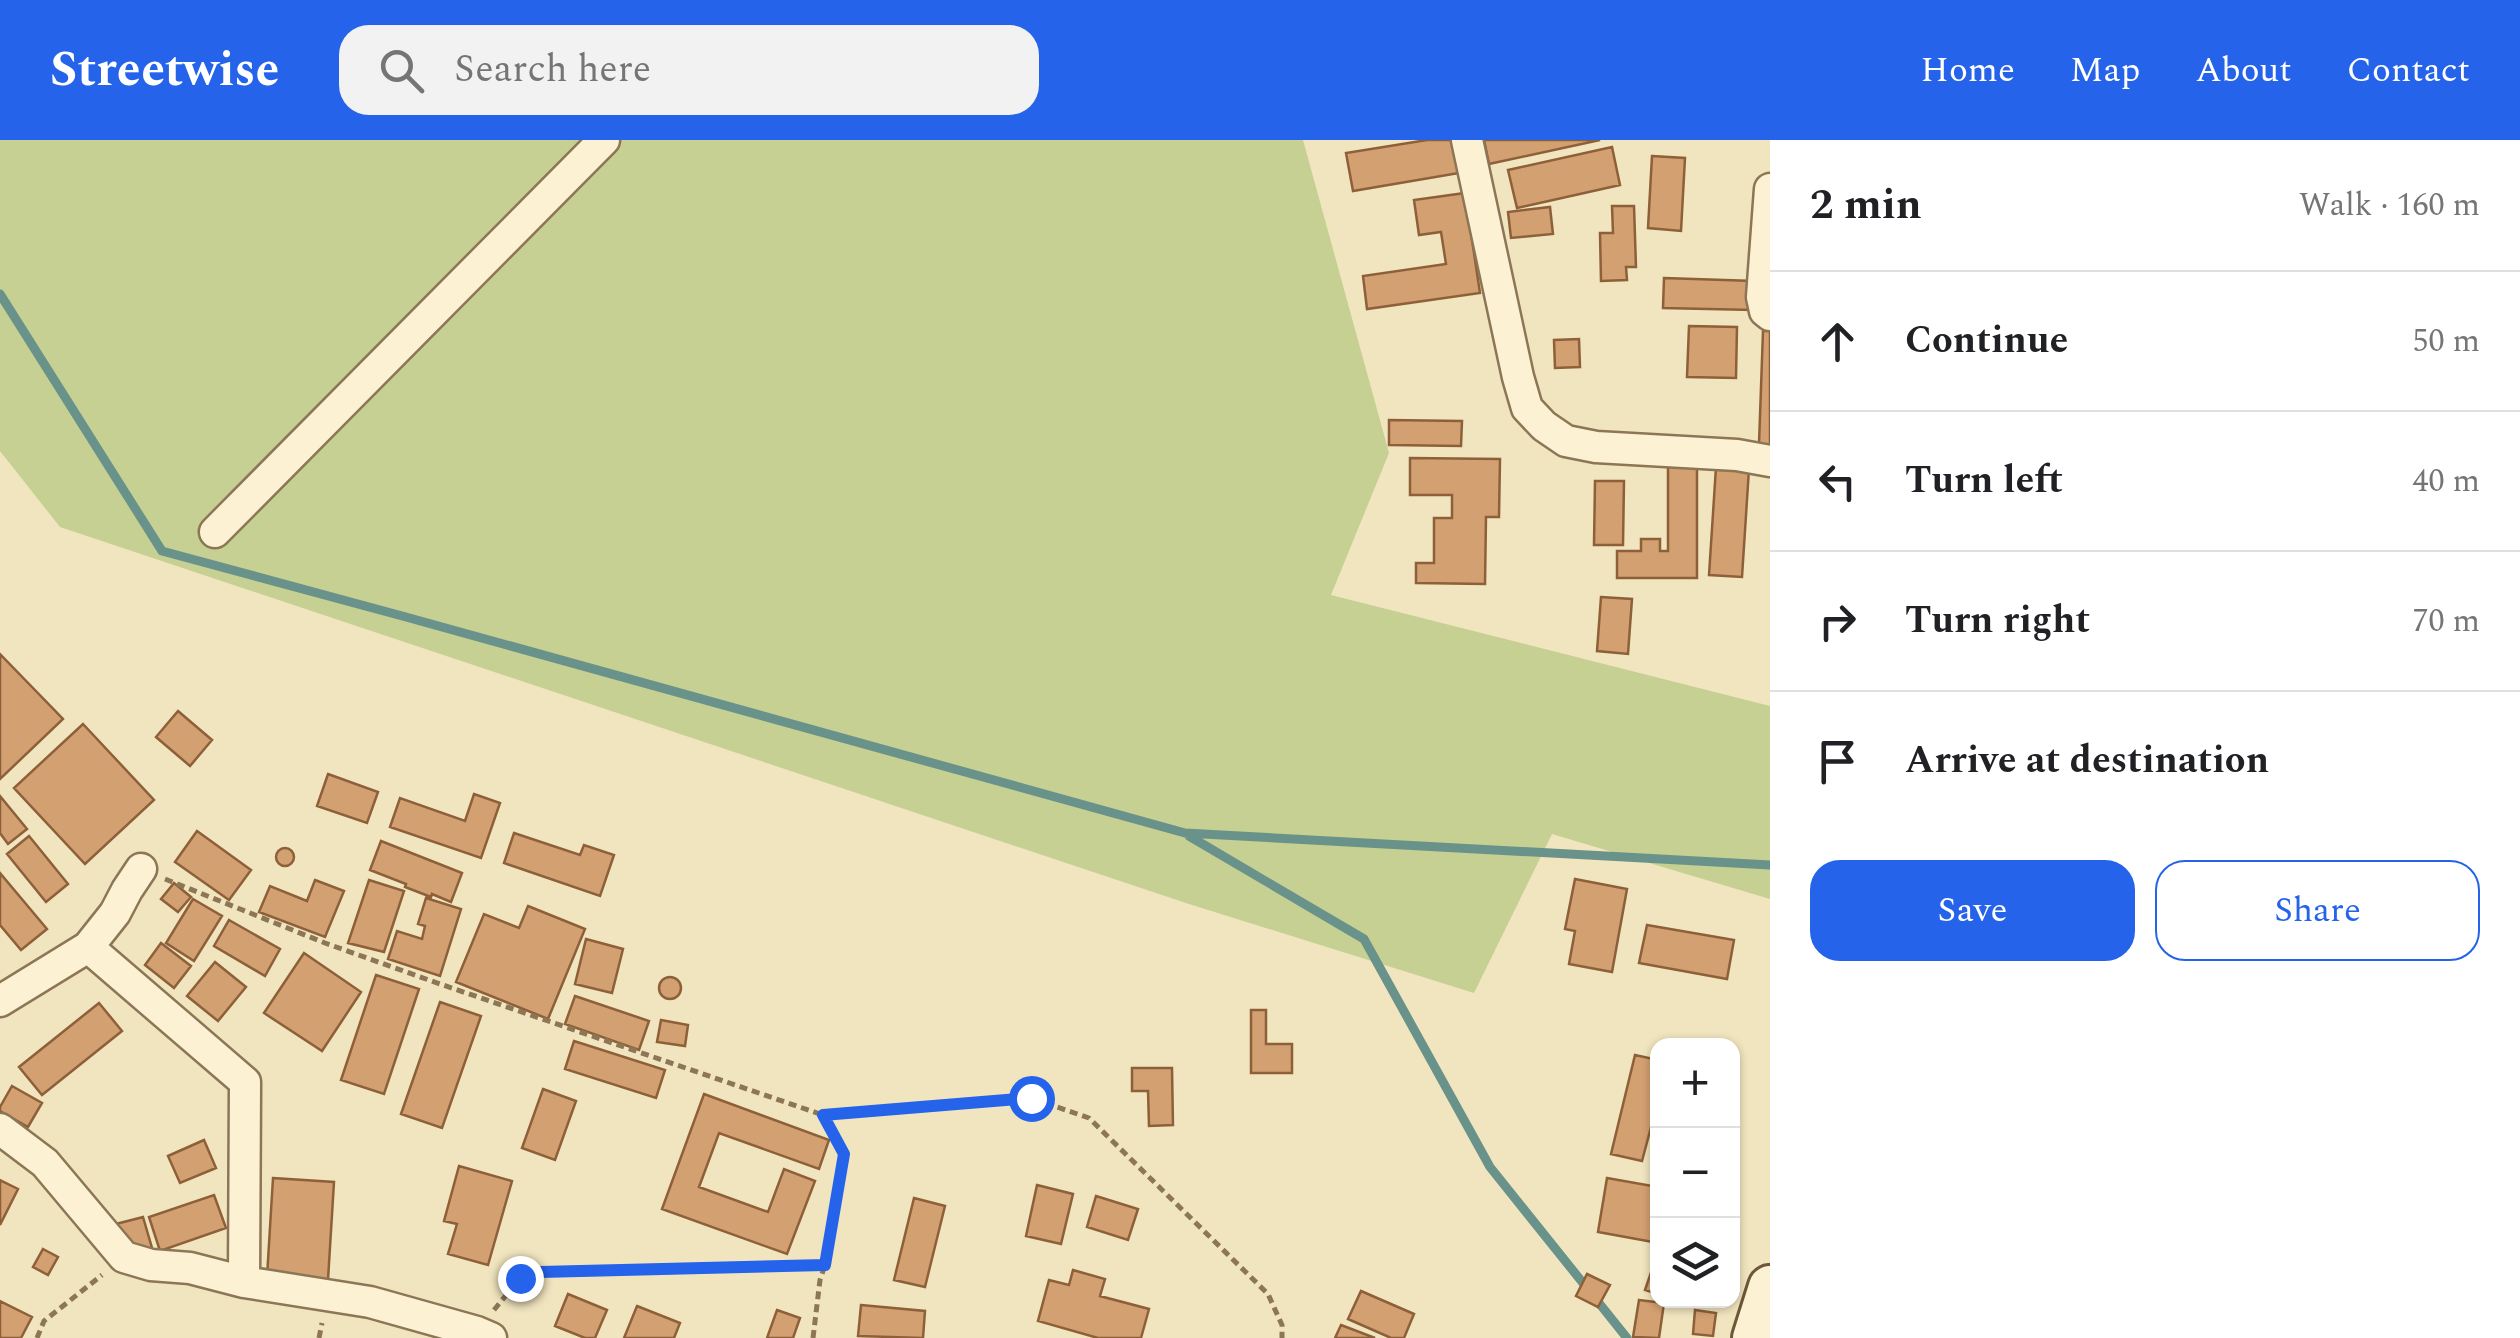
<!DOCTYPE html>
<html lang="en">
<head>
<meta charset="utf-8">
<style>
  :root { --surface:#fff; --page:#f2f2f2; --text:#202124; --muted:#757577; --line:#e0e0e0; --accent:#2563eb }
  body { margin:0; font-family:Spectral,serif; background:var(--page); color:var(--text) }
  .controls { position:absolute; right:30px; bottom:30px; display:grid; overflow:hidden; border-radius:20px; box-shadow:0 2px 8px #0004 }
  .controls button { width:90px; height:90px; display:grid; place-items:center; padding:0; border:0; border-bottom:2px solid var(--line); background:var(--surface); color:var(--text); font:50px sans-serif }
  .stop { position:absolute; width:30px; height:30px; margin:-22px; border:8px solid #2563eb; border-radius:50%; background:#fff }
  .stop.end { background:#2563eb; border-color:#fff; box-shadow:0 2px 10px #0008 }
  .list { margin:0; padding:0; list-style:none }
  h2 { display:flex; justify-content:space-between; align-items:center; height:130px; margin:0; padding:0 40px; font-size:42px }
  h2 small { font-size:32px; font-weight:400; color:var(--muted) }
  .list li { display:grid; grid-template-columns:65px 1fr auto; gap:30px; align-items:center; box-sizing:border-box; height:140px; padding:0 40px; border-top:2px solid var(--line) }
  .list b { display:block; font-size:38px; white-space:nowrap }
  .list em { font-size:32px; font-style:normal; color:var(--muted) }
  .actions { display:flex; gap:20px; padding:30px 40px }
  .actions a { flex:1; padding:22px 0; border:2px solid var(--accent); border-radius:30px; text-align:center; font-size:35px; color:var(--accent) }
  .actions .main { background:var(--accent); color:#fff }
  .icon { flex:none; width:55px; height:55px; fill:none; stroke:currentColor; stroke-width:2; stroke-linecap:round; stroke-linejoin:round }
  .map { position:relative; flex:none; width:1770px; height:1198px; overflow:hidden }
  header { display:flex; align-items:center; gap:60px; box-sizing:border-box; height:140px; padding:0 50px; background:var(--accent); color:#fff }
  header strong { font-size:48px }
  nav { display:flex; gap:55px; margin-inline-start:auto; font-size:35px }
  .search { width:700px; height:90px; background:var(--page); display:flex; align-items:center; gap:25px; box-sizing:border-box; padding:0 35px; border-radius:30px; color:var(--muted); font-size:38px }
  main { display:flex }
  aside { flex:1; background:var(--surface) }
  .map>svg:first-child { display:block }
  .green { fill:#c5d092 }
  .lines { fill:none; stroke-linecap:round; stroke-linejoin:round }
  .stream { stroke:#69928a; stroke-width:9 }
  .building { fill:#d3a071; stroke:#8d6039; stroke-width:2.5 }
  .street-casing { stroke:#8c7656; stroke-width:35 }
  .secondary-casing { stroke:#6d5639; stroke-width:48 }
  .path { stroke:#8c7656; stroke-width:5; stroke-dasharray:8 5; stroke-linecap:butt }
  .street { stroke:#fcf2d3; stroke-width:30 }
  .secondary { stroke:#fcf2d3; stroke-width:42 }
  .route { stroke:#2563eb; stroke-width:12 }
</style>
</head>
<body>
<header>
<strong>Streetwise</strong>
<div class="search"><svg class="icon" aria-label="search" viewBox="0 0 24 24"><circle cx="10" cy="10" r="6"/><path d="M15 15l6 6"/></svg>Search here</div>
<nav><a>Home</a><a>Map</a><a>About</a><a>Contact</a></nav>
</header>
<main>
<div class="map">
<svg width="1770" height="1198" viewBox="0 0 1770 1198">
  <rect width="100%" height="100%" fill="#f1e5bf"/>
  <path class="green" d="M0,0h1303l86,313 -58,142 439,111v193l-218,-65 -78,159 -285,-89 -1129,-377 -60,-76z"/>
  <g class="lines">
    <path class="stream" d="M0,154l162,257 244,66 779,216 585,32
      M1189,696l175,103 126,228 137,171"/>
  </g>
  <path class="building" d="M1427,0h27l5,33 -106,18 -7,-38z
    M1484,0h116l-111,24z
    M1612,7l8,38 -103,23 -9,-38z
    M1652,16l33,2 -4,73 -33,-3z
    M1465,53l15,100 -113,16 -4,-33 83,-12 -5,-32 -22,3 -5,-35z
    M1612,66h22l2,61h-10l1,13 -26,1 -1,-48h13z
    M1550,67l3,27 -42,4 -3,-26z
    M1664,138l90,3 -1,29 -90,-2z
    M1689,186l48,1 -1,51 -49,-1z
    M1763,191h7v114l-11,-1z
    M1579,199l1,28 -25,1 -1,-28z
    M1389,280l73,1 -1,25 -72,-1z
    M1410,318l90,1 -1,58h-13l-1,67 -69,-1v-20h18v-45h18v-23h-42z
    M1668,322h29v116h-80v-27h24v-12h19v12h8z
    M1716,327l33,2 -7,108 -33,-2z
    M1595,341h29l-1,64h-29z
    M1601,457l31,2 -4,55 -31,-3z
    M0,514l63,65 -63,60z
    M178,571l34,29 -22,26 -34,-29z
    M83,584l71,76 -69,64 -71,-76z
    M328,634l50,18 -11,31 -50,-17z
    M474,654l26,9 -19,55 -91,-31 10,-29 65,23z
    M0,656l27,33 -19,15 -8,-11z
    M197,691l54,39 -22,30 -54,-38z
    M514,693l66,22 4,-10 30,10 -14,41 -96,-33z
    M29,696l39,48 -22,18 -39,-48z
    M381,701l81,32 -11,29 -19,-8 -1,3 -26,-10 1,-3 -36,-14z
    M276 717a9 9 0 1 1 18 0a9 9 0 1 1-18 0Z
    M0,733l47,56 -26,21 -21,-25z
    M1575,739l52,10 -15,83 -43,-8 6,-33 -10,-2z
    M315,740l29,11 -19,46 -66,-25 11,-26 37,15z
    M369,740l35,11 -20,61 -36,-9z
    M174,743l17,14 -13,15 -17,-13z
    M426,758l35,11 -21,67 -52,-17 9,-28 25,8 3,-13 -7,-2z
    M193,759l29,17 -28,45 -28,-18z
    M528,766l57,23 -37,90 -92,-37 28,-68 35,14z
    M229,780l51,29 -15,27 -51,-30z
    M1647,785l87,15 -7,39 -88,-16z
    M586,799l37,10 -11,44 -37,-9z
    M161,803l30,23 -17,22 -29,-23z
    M304,813l57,39 -39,59 -58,-38z
    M215,822l31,25 -28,34 -31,-25z
    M376,835l43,14 -35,105 -43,-14z
    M659 848a11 11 0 1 1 22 0a11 11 0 1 1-22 0Z
    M575,856l74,25 -10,29 -74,-26z
    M440,862l41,14 -39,112 -41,-14z
    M99,863l23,28 -80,64 -23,-28z
    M1251,870h15v34h26v29h-41z
    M661,880l27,5 -3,21 -28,-4z
    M574,901l91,29 -9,28 -91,-29z
    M1635,915l23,5v41l-16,60 -31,-7z
    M1132,928h40l1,57 -24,1 -1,-35h-16z
    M12,946l30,17 -14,24 -28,-16v-4z
    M543,949l33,12 -21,59 -33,-12z
    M704,954l125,46 -10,29 -100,-36 -20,54 69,25 16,-43 31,12 -28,73 -125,-45z
    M204,1000l12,28 -36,15 -12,-27z
    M459,1026l53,15 -24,84 -40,-11 9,-30 -13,-3z
    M273,1038l61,4 -6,98 -61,-3z
    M1607,1038l51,9v32l-5,23 -55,-10z
    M0,1040l18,9 -18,36z
    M1037,1045l36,9 -12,50 -35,-8z
    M214,1055l12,33 -66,23 -11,-34z
    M1096,1056l42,13 -10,31 -41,-13z
    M914,1058l31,8 -20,81 -31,-7z
    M143,1077l9,31 -28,8 -8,-32z
    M43,1109l15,8 -10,18 -15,-8z
    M1658,1112v42l-13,-4z
    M1073,1130l32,9 -5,17 49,13 -8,29h-43l-60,-17 11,-41 20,5z
    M1587,1134l23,11 -12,22 -22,-11z
    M1361,1151l53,23 -10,24h-13l-43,-19z
    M568,1154l39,16 -12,28h-10l-30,-12z
    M1639,1160l25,3 -5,35 -26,-1z
    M0,1161l32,16 -11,21h-21z
    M861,1165l64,6 -2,27 -65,-2z
    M637,1166l43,17 -6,15h-50z
    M777,1170l23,8 -7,20h-26z
    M1695,1170l21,3 -3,23 -20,-2z
    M1341,1185l34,13h-40z"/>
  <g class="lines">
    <defs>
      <path id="street" d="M1467,0l51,237 9,31 17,18 22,15 30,6 141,8 33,6
        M1770,49l-8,108 3,14 5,4
        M215,392l389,-392
        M141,729l-14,21 -12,23 -27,34 157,135 -1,200
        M0,861l88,-54
        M0,989l45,34 79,94 27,8 39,3 54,14 126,20 107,30 14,6"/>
      <path id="secondary" d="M1754,1198l16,-51"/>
    </defs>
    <use href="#street" class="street-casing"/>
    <use href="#secondary" class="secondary-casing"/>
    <path class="path" d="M165,739l160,64 115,41 383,131 208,-17 58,20 179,176 14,31v13
      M494,1170l26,-32 20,-6 285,-7
      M37,1198l7,-17 58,-46
      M319,1198l3,-15
      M813,1198l7,-58 5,-15 19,-111 -21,-39"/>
    <use href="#street" class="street"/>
    <use href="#secondary" class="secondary"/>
  </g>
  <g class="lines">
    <path class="route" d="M520,1138l20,-6 285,-7 19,-111 -21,-39 208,-17"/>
  </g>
</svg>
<div class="controls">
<button>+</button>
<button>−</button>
<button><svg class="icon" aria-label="layers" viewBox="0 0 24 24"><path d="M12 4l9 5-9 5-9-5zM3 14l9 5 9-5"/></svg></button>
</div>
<div class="stop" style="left:1031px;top:958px"></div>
<div class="stop end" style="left:520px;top:1138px"></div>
</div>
<aside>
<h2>2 min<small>Walk · 160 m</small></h2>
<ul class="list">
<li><svg class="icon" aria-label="ahead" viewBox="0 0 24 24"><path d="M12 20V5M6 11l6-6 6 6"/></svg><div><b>Continue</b></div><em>50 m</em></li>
<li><svg class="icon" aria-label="left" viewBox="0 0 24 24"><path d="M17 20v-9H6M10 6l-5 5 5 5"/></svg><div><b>Turn left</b></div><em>40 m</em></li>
<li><svg class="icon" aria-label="right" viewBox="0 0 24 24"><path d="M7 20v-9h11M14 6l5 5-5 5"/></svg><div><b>Turn right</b></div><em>70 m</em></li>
<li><svg class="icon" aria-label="arrive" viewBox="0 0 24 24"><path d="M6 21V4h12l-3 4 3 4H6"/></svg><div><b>Arrive at destination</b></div></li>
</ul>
<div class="actions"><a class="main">Save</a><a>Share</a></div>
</aside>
</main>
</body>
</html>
